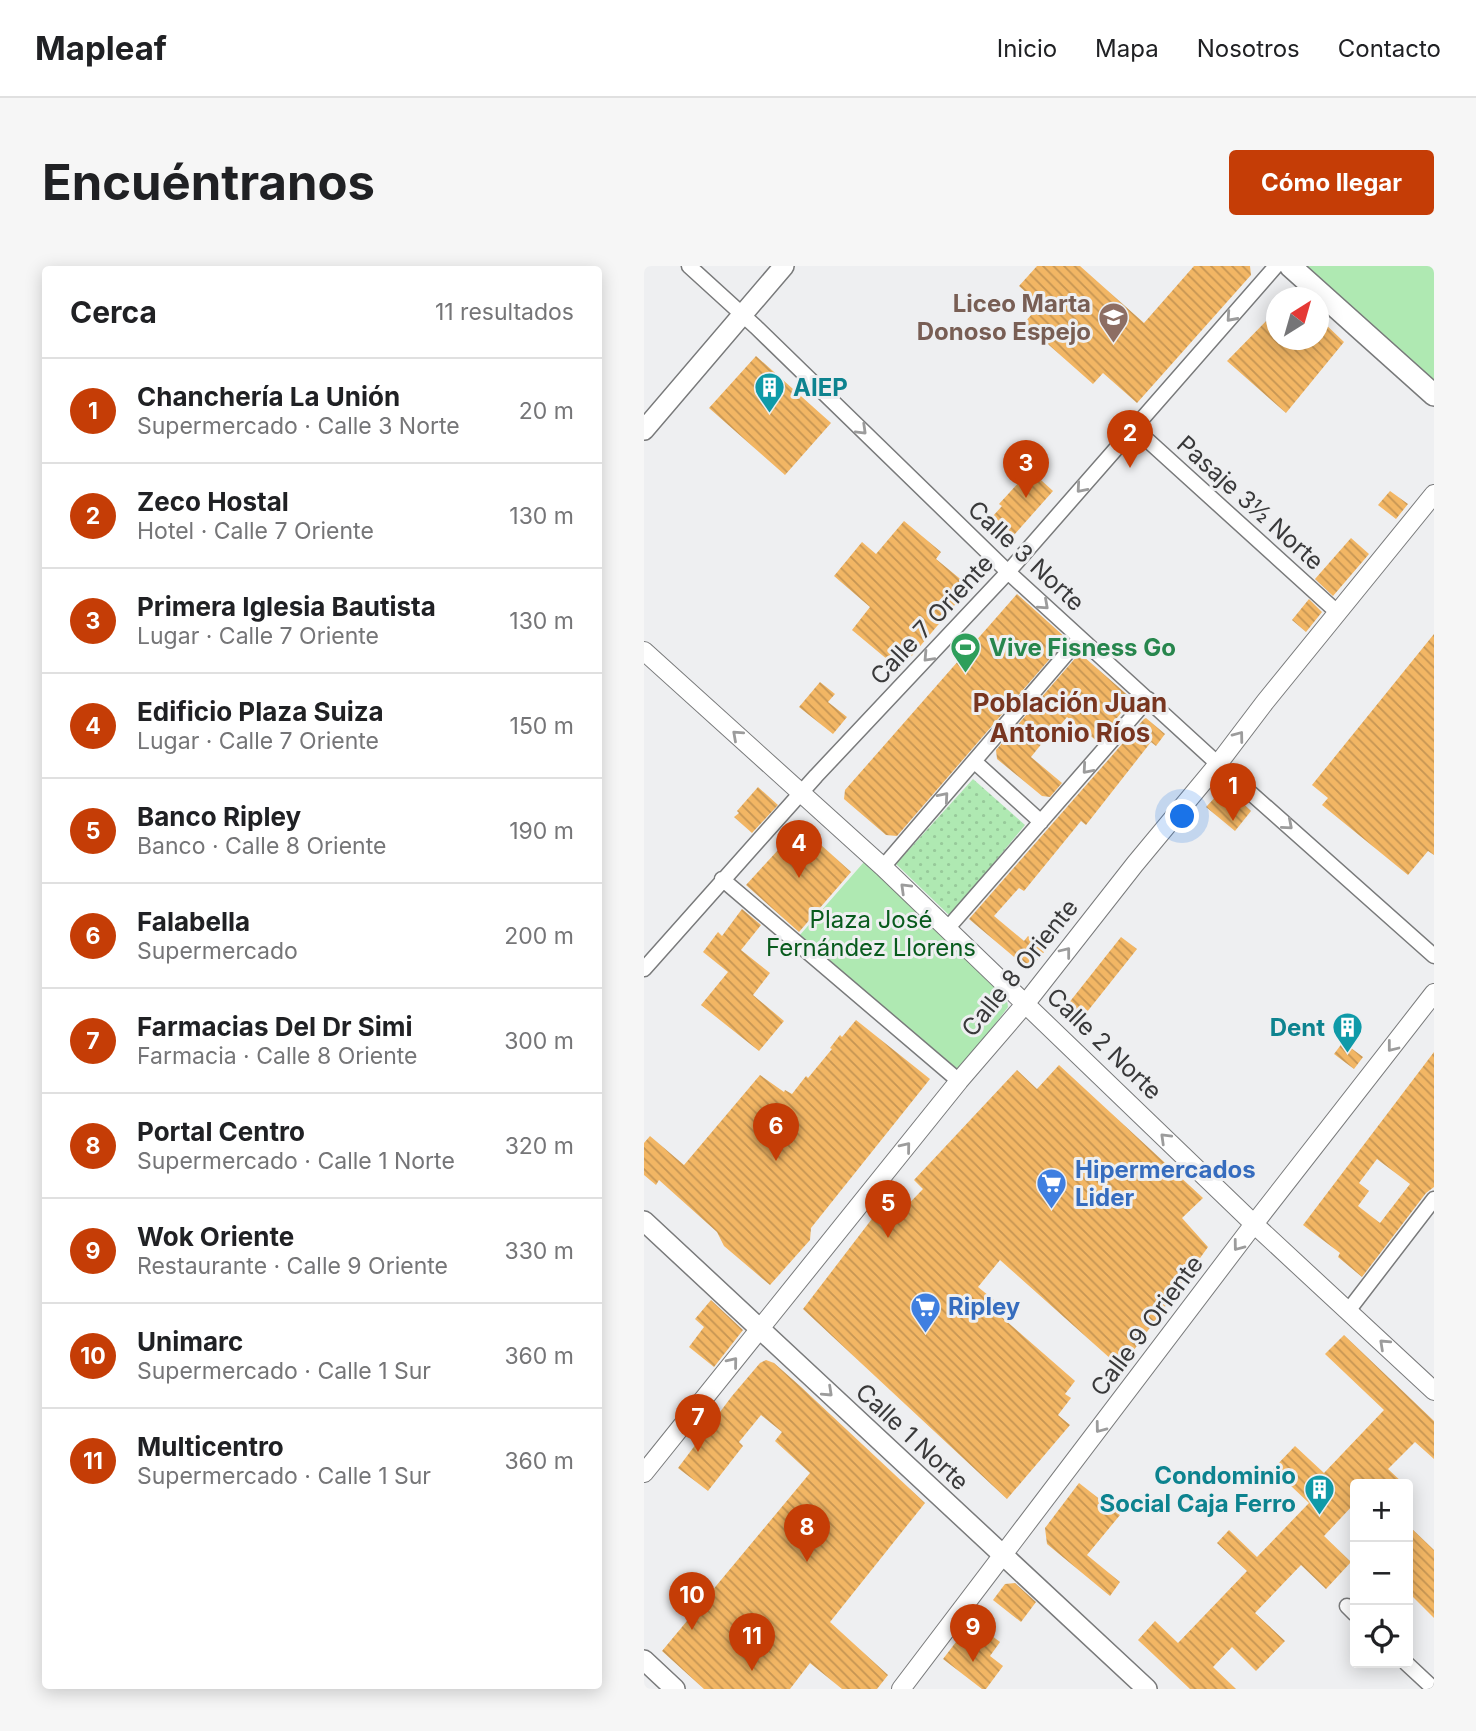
<!DOCTYPE html>
<html lang="es">
<head>
<meta charset="utf-8">
<style>
  :root { --surface:#fff; --page:#f6f6f6; --text:#202124; --muted:#757577; --line:#e0e0e0; --accent:#c53d06 }
  body { margin:0; font-family:Inter,sans-serif; background:var(--page); color:var(--text) }
  .controls { position:absolute; right:21px; bottom:21px; display:grid; overflow:hidden; border-radius:7px; box-shadow:0 4px 18px #0003 }
  .controls button { width:63px; height:63px; display:grid; place-items:center; padding:0; border:0; border-bottom:2px solid var(--line); background:var(--surface); color:var(--text); font:35px sans-serif }
  .compass { position:absolute; left:622px; top:21px; width:63px; height:63px; border-radius:50%; background:var(--surface); box-shadow:0 4px 18px #0003; rotate:37deg }
  .you { position:absolute; left:539px; top:551px; width:24px; height:24px; margin:-18px; border:5px solid #fff; border-radius:50%; background:#1a73e8; box-shadow:0 0 0 10px #1a73e833 }
  .badge { display:grid; place-items:center; width:46px; height:46px; border-radius:50%; background:var(--accent); color:#fff; font-size:23px; font-weight:700 }
  .pin { position:absolute; translate:-50% -58px; filter:drop-shadow(0 2px 4px #0008) }
  .pin::after { content:''; position:absolute; top:37px; width:24px; height:21px; background:inherit; clip-path:polygon(0 0,100% 0,50% 100%) }
  .list { margin:0; padding:0; list-style:none }
  h2 { display:flex; justify-content:space-between; align-items:center; height:91px; margin:0; padding:0 28px; font-size:30px }
  h2 small { font-size:23px; font-weight:400; color:var(--muted) }
  .list li { display:grid; grid-template-columns:46px 1fr auto; gap:21px; align-items:center; box-sizing:border-box; height:105px; padding:0 28px; border-top:2px solid var(--line) }
  .list b { display:block; font-size:26px; white-space:nowrap }
  .list p { margin:0; font-size:23px; white-space:nowrap; color:var(--muted) }
  .list em { font-size:23px; font-style:normal; color:var(--muted) }
  .icon { flex:none; width:38px; height:38px; fill:none; stroke:currentColor; stroke-width:2; stroke-linecap:round; stroke-linejoin:round }
  .map { position:relative; flex:none; width:790px; height:1423px; overflow:hidden; border-radius:7px }
  header { display:flex; align-items:center; gap:42px; box-sizing:border-box; height:98px; padding:0 35px; background:var(--surface); border-bottom:2px solid var(--line) }
  header strong { font-size:33px }
  nav { display:flex; gap:38px; margin-inline-start:auto; font-size:24px }
  .intro { display:flex; align-items:center; justify-content:space-between; box-sizing:border-box; height:168px; padding:0 42px }
  h1 { margin:0; font-size:49px }
  .button { padding:18px 32px; border-radius:7px; background:var(--accent); color:#fff; font-size:24px; font-weight:700 }
  main { display:flex; gap:42px; padding:0 42px }
  aside { flex:1; background:var(--surface); border-radius:7px; box-shadow:0 4px 18px #0003 }
  .map>svg:first-child { display:block }
  .grass { fill:url(#grass-dots) }
  .green { fill:#afe9b2 }
  .building { fill:url(#building-back-hatch); fill-rule:evenodd }
  .lines { fill:none; stroke-linecap:round; stroke-linejoin:round }
  .minor-casing { stroke:#797a7b; stroke-width:17 }
  .tertiary-casing { stroke:#797a7b; stroke-width:20 }
  .secondary-casing { stroke:#797a7b; stroke-width:22 }
  .primary-casing { stroke:#797a7b; stroke-width:24 }
  .minor { stroke:#fff; stroke-width:14 }
  .tertiary { stroke:#fff; stroke-width:18 }
  .secondary { stroke:#fff; stroke-width:19 }
  .primary { stroke:#fff; stroke-width:21 }
  .oneway { stroke:#9c9c9c }
  .labels { text-anchor:middle; stroke-width:6; stroke-linejoin:round; paint-order:stroke }
  .education-label { font-size:24px; font-weight:bold; fill:#785e54; stroke:#eeeff1; text-anchor:end }
  .culture-label { font-size:24px; font-weight:bold; fill:#0d838f; stroke:#eeeff1; text-anchor:end }
  .street-label { font-size:24px; fill:#39393a; stroke:#eeeff1 }
  .leisure-label { font-size:24px; font-weight:bold; fill:#27864d; stroke:#eeeff1; text-anchor:start }
  .park-label { font-size:24px; fill:#085b1d; stroke:#eeeff1 }
  .shop-label { font-size:24px; font-weight:bold; fill:#366cbe; stroke:#eeeff1; text-anchor:start }
  .neighbourhood-label { font-size:26px; font-weight:bold; fill:#783520; stroke:#eeeff1 }
</style>
</head>
<body>
<header>
<strong>Mapleaf</strong>
<nav><a>Inicio</a><a>Mapa</a><a>Nosotros</a><a>Contacto</a></nav>
</header>
<div class="intro"><h1>Encuéntranos</h1><a class="button">Cómo llegar</a></div>
<main>
<aside>
<h2>Cerca<small>11 resultados</small></h2>
<ul class="list">
<li><span class="badge">1</span><div><b>Chanchería La Unión</b><p>Supermercado · Calle 3 Norte</p></div><em>20 m</em></li>
<li><span class="badge">2</span><div><b>Zeco Hostal</b><p>Hotel · Calle 7 Oriente</p></div><em>130 m</em></li>
<li><span class="badge">3</span><div><b>Primera Iglesia Bautista</b><p>Lugar · Calle 7 Oriente</p></div><em>130 m</em></li>
<li><span class="badge">4</span><div><b>Edificio Plaza Suiza</b><p>Lugar · Calle 7 Oriente</p></div><em>150 m</em></li>
<li><span class="badge">5</span><div><b>Banco Ripley</b><p>Banco · Calle 8 Oriente</p></div><em>190 m</em></li>
<li><span class="badge">6</span><div><b>Falabella</b><p>Supermercado</p></div><em>200 m</em></li>
<li><span class="badge">7</span><div><b>Farmacias Del Dr Simi</b><p>Farmacia · Calle 8 Oriente</p></div><em>300 m</em></li>
<li><span class="badge">8</span><div><b>Portal Centro</b><p>Supermercado · Calle 1 Norte</p></div><em>320 m</em></li>
<li><span class="badge">9</span><div><b>Wok Oriente</b><p>Restaurante · Calle 9 Oriente</p></div><em>330 m</em></li>
<li><span class="badge">10</span><div><b>Unimarc</b><p>Supermercado · Calle 1 Sur</p></div><em>360 m</em></li>
<li><span class="badge">11</span><div><b>Multicentro</b><p>Supermercado · Calle 1 Sur</p></div><em>360 m</em></li>
</ul>
</aside>
<div class="map">
<svg width="790" height="1423" viewBox="0 0 790 1423">
  <defs>
    <pattern id="grass-dots" width="8" height="8" patternUnits="userSpaceOnUse" patternTransform="scale(1.75)"><rect width="8" height="8" fill="#afe9b2"/><path d="M2 2h.1M6 6h.1" fill="none" stroke="#97c99a" stroke-width="1.8" stroke-linecap="round"/></pattern>
    <pattern id="building-back-hatch" width="6" height="6" patternUnits="userSpaceOnUse" patternTransform="scale(1.75)"><rect width="6" height="6" fill="#f2b664"/><path d="M-1 5l2 2M0 0l6 6M5-1l2 2" fill="none" stroke="#c59553"/></pattern>
  </defs>
  <rect width="100%" height="100%" fill="#eeeff1"/>
  <path class="grass" d="M329,513l52,46 -75,91 -54,-52z"/>
  <path class="green" d="M660,0h130v117z
    M220,596l142,132 2,13 -48,64 -161,-135z"/>
  <path class="building" d="M393,0h43l64,57 50,-57h56l1,9 -114,128 -34,-30 -10,11 -69,-61 16,-18 -21,-19z
    M633,44v30h42v-22l25,24 -58,71 -59,-52z
    M112,90l75,67 -46,52 -76,-67z
    M386,204l23,21 -39,44 -21,-19 9,-10 -3,-2z
    M746,225l18,13 -12,15 -18,-14z
    M260,255l37,31 -5,7 34,28 -70,83 -48,-40 18,-23 -36,-31 28,-34 14,12z
    M707,272l18,16 -36,42 -18,-17z
    M373,328l50,45 -170,197 -11,-1 -42,-36 1,-9z
    M665,333l13,13 -16,20 -14,-12z
    M790,368v221l-6,-4 -20,24 -86,-70 6,-7 -16,-13z
    M434,389l5,1 49,43 -34,43 -31,-25 -14,17 -2,-2 -20,25 31,26 -12,14 -8,-1 -45,-37 -1,-9z
    M176,416l15,12 -7,8 19,15 -14,17 -34,-27z
    M502,452l19,16 -9,12 -5,-4 -65,83 -5,-4 -57,70 -5,-3 -25,28 30,25 4,-5 17,15 -12,14 -8,1 -56,-47 175,-200z
    M114,521l20,18 -26,28 -18,-16 5,-4 -2,-2z
    M576,526l12,1 19,18 -16,20 -29,-24z
    M156,560l51,46 -52,60 -53,-47z
    M98,643l19,16 -20,25 29,23 -17,22 31,26 -25,30 -58,-46 27,-33 -25,-20 15,-20 4,4z
    M477,671l16,12 -54,68 -15,-13z
    M212,754l74,59 -119,149 -1,12 -40,45 -46,-39 -7,-14 -58,-52 -3,5 -12,-10v-32l6,-7 34,29 76,-90 24,17 1,-2 7,4 14,-18 2,2 24,-29 -2,-1 10,-13 2,2z
    M699,776l20,15 -9,12 -20,-15z
    M790,786v135l-8,6 -64,84 -24,-20 2,-4 -37,-28zM733,893l33,25 -30,39 -22,-17 11,-15 -10,-8z
    M415,799l144,133 -21,20 26,29 -87,121 -121,-108 -22,27 16,13 -5,6 86,75 -10,13 6,4 -13,17 12,10 -63,74 -204,-190 78,-102 13,12 29,-30 -9,-9 103,-110 20,19z
    M67,1034l32,30 -29,37 -25,-20 15,-20 -9,-8z
    M700,1069l90,86v38l-19,-17 -27,27 16,15h-49v19l-31,33 27,26 -25,27 -25,-24 -46,48 30,28 -29,30 -24,-24 -19,20 23,22h-46l-52,-49 17,-19 23,22 69,-72 -30,-28 12,-13 28,27 52,-54 -36,-34 22,-23 29,27 60,-63 -59,-56z
    M122,1094l8,3 26,23 125,117 -95,119 58,53 -11,14h-35l-32,-26 -20,26h-86l-42,-38 148,-178 -35,-32 7,-9 -21,-17 -22,27 4,4 -35,45 -30,-23 54,-72 28,-33z
    M435,1217l41,32 -33,40 33,27 -10,14 -63,-52 -2,-16z
    M764,1259l26,25v68l-26,-26z
    M371,1317l21,19 -15,20 -28,-22 12,-16z
    M328,1355l28,21 -10,14 13,10 -17,23h-4l-39,-30z"/>
  <g class="lines">
    <defs>
      <path id="minor" d="M45,0l67,61 252,245 210,192 216,192
        M489,161l204,185
        M331,496l66,60
        M239,601l197,-229
        M78,613l237,202
        M303,663l201,-230
        M0,703l172,-193 192,-204 268,-306
        M704,1045l86,-112
        M703,1340l8,8
        M762,1397l28,26"/>
      <path id="tertiary" d="M0,385l239,216 371,357 180,167
        M0,1207l315,-392 67,-78 109,-139 83,-100 47,-62 169,-208
        M257,1423l353,-465 180,-231"/>
      <path id="secondary" d="M0,164l140,-164
        M0,955l503,468
        M0,1394l31,29"/>
      <path id="primary" d="M646,0l144,129"/>
    </defs>
    <use href="#minor" class="minor-casing"/>
    <use href="#tertiary" class="tertiary-casing"/>
    <use href="#secondary" class="secondary-casing"/>
    <use href="#primary" class="primary-casing"/>
    <use href="#minor" class="minor"/>
    <use href="#tertiary" class="tertiary"/>
    <use href="#secondary" class="secondary"/>
    <use href="#primary" class="primary"/>
  </g>
  <defs><path id="oneway-chevron" d="M-2-3.5L2.5 0L-2 3.5" fill="none" stroke-width="1.6" stroke-linecap="round" stroke-linejoin="round" transform="scale(1.75)"/></defs>
  <g class="oneway">
    <use href="#oneway-chevron" transform="translate(587 51) rotate(132)"/>
    <use href="#oneway-chevron" transform="translate(218 164) rotate(44)"/>
    <use href="#oneway-chevron" transform="translate(437 222) rotate(131)"/>
    <use href="#oneway-chevron" transform="translate(400 339) rotate(42)"/>
    <use href="#oneway-chevron" transform="translate(284 391) rotate(133)"/>
    <use href="#oneway-chevron" transform="translate(93 469) rotate(-138)"/>
    <use href="#oneway-chevron" transform="translate(595 470) rotate(-53)"/>
    <use href="#oneway-chevron" transform="translate(443 503) rotate(131)"/>
    <use href="#oneway-chevron" transform="translate(300 531) rotate(-49)"/>
    <use href="#oneway-chevron" transform="translate(644 559) rotate(41)"/>
    <use href="#oneway-chevron" transform="translate(261 622) rotate(-136)"/>
    <use href="#oneway-chevron" transform="translate(422 686) rotate(-52)"/>
    <use href="#oneway-chevron" transform="translate(748 781) rotate(128)"/>
    <use href="#oneway-chevron" transform="translate(521 872) rotate(-136)"/>
    <use href="#oneway-chevron" transform="translate(262 881) rotate(-51)"/>
    <use href="#oneway-chevron" transform="translate(594 980) rotate(127)"/>
    <use href="#oneway-chevron" transform="translate(740 1078) rotate(-137)"/>
    <use href="#oneway-chevron" transform="translate(89 1096) rotate(-51)"/>
    <use href="#oneway-chevron" transform="translate(184 1126) rotate(43)"/>
    <use href="#oneway-chevron" transform="translate(456 1162) rotate(127)"/>
  </g>
  <defs>
    <symbol id="school-pin" viewBox="-11 -11 22 30"><path d="M0 17L-7.5 6A9.5 9.5 0 1 1 7.5 6Z" fill="#8d6e63" stroke="#eeeff1"/><path d="M0-5L7-2L0 1L-7-2ZM-4 1L0 2.5L4 1V4Q0 6-4 4Z" fill="#fff"/></symbol>
    <symbol id="building-pin" viewBox="-11 -11 22 30"><path d="M0 17L-7.5 6A9.5 9.5 0 1 1 7.5 6Z" fill="#0f9aa8" stroke="#eeeff1"/><path d="M-4-6H4V6H1V3H-1V6H-4ZM-2.5-4.3h1.7v1.8h-1.7ZM.8-4.3h1.7v1.8H.8ZM-2.5-1h1.7V.8h-1.7ZM.8-1h1.7V.8H.8Z" fill="#fff"/></symbol>
    <symbol id="stadium-pin" viewBox="-11 -11 22 30"><path d="M0 17L-7.5 6A9.5 9.5 0 1 1 7.5 6Z" fill="#2e9e5b" stroke="#eeeff1"/><path d="M0-5a6.5 5 0 1 0 0 10a6.5 5 0 1 0 0-10ZM-3.5-1.8h7v3.6h-7Z" fill="#fff"/></symbol>
    <symbol id="supermarket-pin" viewBox="-11 -11 22 30"><path d="M0 17L-7.5 6A9.5 9.5 0 1 1 7.5 6Z" fill="#3f7fe0" stroke="#eeeff1"/><path d="M-6-5.5h2.5l.6 2H6L4.5 2H-2.5L-4.4-4H-6ZM-1.5 3.2a1.3 1.3 0 1 0 .1 0ZM3 3.2a1.3 1.3 0 1 0 .1 0Z" fill="#fff"/></symbol>
  </defs>
  <g fill-rule="evenodd">
    <use href="#school-pin" x="452" y="34" width="35" height="47"/>
    <use href="#building-pin" x="108" y="104" width="35" height="47"/>
    <use href="#stadium-pin" x="304" y="364" width="35" height="47"/>
    <use href="#building-pin" x="686" y="744" width="35" height="47"/>
    <use href="#supermarket-pin" x="390" y="900" width="35" height="47"/>
    <use href="#supermarket-pin" x="264" y="1024" width="35" height="47"/>
    <use href="#building-pin" x="658" y="1206" width="35" height="47"/>
  </g>
  <g class="labels">
    <g class="education-label">
      <text x="447" y="46">Liceo Marta<tspan x="447" dy="28">Donoso Espejo</tspan></text>
    </g>
    <g class="culture-label">
      <text x="149" y="130" text-anchor="start">AIEP</text>
      <text x="681" y="770">Dent</text>
      <text x="652" y="1218">Condominio<tspan x="652" dy="28">Social Caja Ferro</tspan></text>
    </g>
    <g class="street-label">
      <text transform="translate(606 237) rotate(42)" y="8">Pasaje 3½ Norte</text>
      <text transform="translate(382 290) rotate(43)" y="8">Calle 3 Norte</text>
      <text transform="translate(288 354) rotate(-47)" y="8">Calle 7 Oriente</text>
      <text transform="translate(376 702) rotate(-51)" y="8">Calle 8 Oriente</text>
      <text transform="translate(460 778) rotate(44)" y="8">Calle 2 Norte</text>
      <text transform="translate(503 1060) rotate(-53)" y="8">Calle 9 Oriente</text>
      <text transform="translate(268 1171) rotate(43)" y="8">Calle 1 Norte</text>
    </g>
    <g class="leisure-label">
      <text x="345" y="390">Vive Fisness Go</text>
    </g>
    <g class="park-label">
      <text x="227" y="662">Plaza José<tspan x="227" dy="28">Fernández Llorens</tspan></text>
    </g>
    <g class="shop-label">
      <text x="431" y="912">Hipermercados<tspan x="431" dy="28">Lider</tspan></text>
      <text x="304" y="1049">Ripley</text>
    </g>
    <g class="neighbourhood-label">
      <text x="426" y="446">Población Juan<tspan x="426" dy="30">Antonio Ríos</tspan></text>
    </g>
  </g>
</svg>
<div class="controls">
<button>+</button>
<button>−</button>
<button><svg class="icon" aria-label="locate" viewBox="0 0 24 24"><circle cx="12" cy="12" r="6"/><path d="M12 2v4M12 18v4M2 12h4M18 12h4"/></svg></button>
</div>
<svg class="compass" viewBox="-18 -18 36 36"><path d="M0-13l5 13h-10z" fill="#e53935"/><path d="M0 13l5-13h-10z" fill="#757577"/></svg>
<div class="you"></div>
<div class="pin badge" style="left:589px;top:555px">1</div>
<div class="pin badge" style="left:486px;top:202px">2</div>
<div class="pin badge" style="left:382px;top:232px">3</div>
<div class="pin badge" style="left:155px;top:612px">4</div>
<div class="pin badge" style="left:244px;top:972px">5</div>
<div class="pin badge" style="left:132px;top:895px">6</div>
<div class="pin badge" style="left:54px;top:1186px">7</div>
<div class="pin badge" style="left:163px;top:1296px">8</div>
<div class="pin badge" style="left:329px;top:1396px">9</div>
<div class="pin badge" style="left:48px;top:1364px">10</div>
<div class="pin badge" style="left:108px;top:1405px">11</div>
</div>
</main>
</body>
</html>
